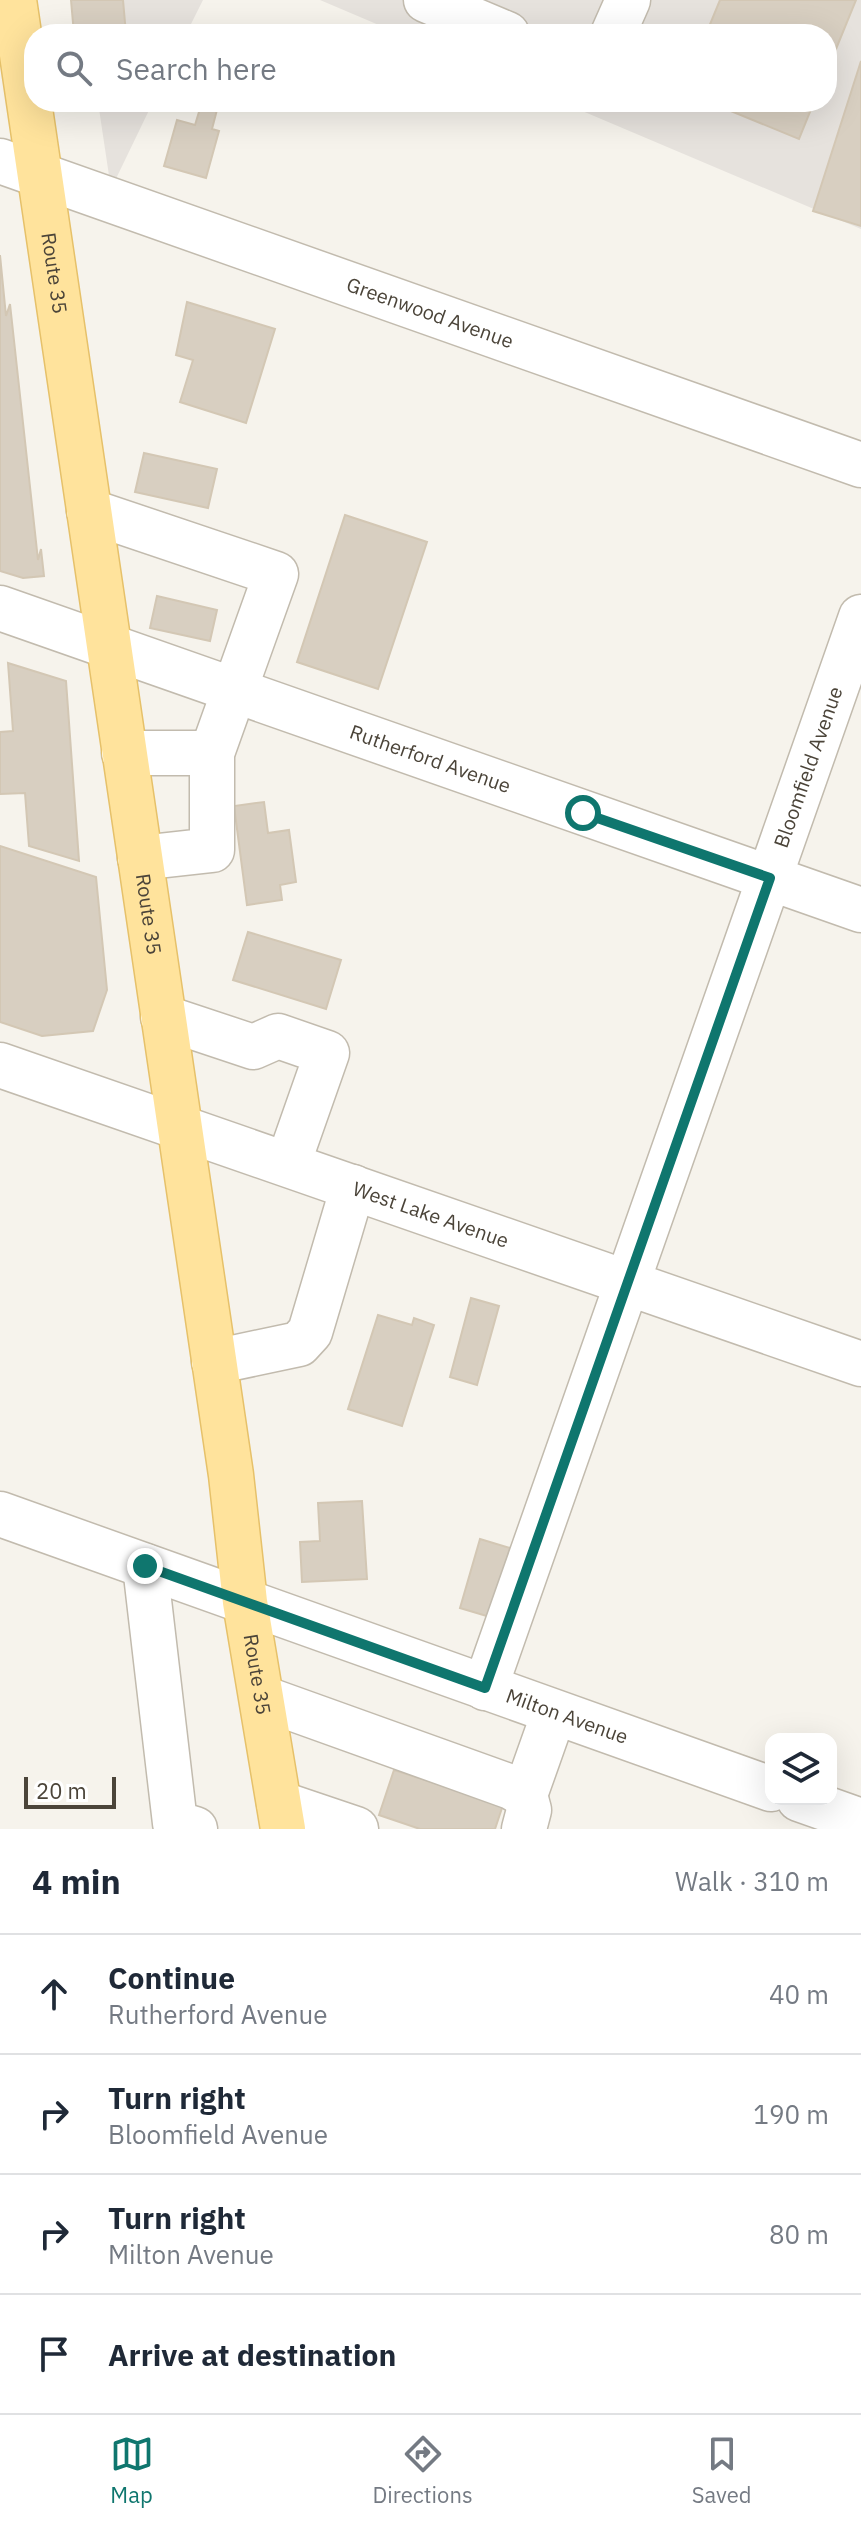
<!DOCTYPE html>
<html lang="en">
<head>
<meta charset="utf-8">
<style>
  :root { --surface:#fff; --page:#f2f2f3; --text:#1f2937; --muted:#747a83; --line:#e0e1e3; --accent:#0f766e }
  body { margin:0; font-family:"IBM Plex Sans",sans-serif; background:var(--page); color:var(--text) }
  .controls { position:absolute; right:24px; bottom:24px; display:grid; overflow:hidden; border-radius:16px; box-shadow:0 8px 32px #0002 }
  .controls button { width:72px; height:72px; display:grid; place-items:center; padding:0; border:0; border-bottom:2px solid var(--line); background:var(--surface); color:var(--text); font:40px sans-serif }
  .scale { position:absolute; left:24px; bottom:20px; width:92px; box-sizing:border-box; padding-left:8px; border:4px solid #4b4439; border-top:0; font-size:22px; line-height:28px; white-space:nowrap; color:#4b4439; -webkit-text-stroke:6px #fff; paint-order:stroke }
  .stop { position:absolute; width:24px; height:24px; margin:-18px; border:6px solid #0f766e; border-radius:50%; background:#fff }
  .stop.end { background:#0f766e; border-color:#fff; box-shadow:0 2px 8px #0008 }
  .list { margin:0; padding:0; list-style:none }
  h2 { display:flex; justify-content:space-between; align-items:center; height:104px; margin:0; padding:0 32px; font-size:34px }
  h2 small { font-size:26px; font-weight:400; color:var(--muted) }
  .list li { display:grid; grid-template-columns:52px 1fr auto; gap:24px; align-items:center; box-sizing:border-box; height:120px; padding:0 32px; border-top:2px solid var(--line) }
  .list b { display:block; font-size:30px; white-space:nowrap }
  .list p { margin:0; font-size:26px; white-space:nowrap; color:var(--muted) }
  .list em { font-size:26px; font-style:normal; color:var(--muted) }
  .icon { flex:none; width:44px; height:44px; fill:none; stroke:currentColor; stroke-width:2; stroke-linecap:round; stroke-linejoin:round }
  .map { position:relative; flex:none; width:861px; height:1829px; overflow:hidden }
  .search { position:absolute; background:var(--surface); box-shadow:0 8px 32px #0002; left:24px; right:24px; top:24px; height:88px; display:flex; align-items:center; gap:20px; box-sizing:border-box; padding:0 28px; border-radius:32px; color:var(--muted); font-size:30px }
  .sheet { height:584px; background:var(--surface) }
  nav { display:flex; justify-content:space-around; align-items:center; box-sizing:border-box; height:112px; border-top:2px solid var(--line); background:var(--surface); font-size:22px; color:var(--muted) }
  nav a { display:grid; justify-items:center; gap:4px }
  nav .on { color:var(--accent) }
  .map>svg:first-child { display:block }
  .industrial { fill:#e6e2dd }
  .building { fill:#d8cfc1; stroke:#d3c7b4; stroke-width:2 }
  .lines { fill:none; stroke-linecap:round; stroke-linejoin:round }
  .minor-casing { stroke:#c2bbae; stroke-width:47 }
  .major-casing { stroke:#e6c16a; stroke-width:47 }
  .minor { stroke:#fff; stroke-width:44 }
  .major { stroke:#ffe39c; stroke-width:44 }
  .route { stroke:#0f766e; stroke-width:10 }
  .labels { text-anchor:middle; stroke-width:6; stroke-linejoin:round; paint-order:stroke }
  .street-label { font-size:20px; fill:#4b4439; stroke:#fff }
</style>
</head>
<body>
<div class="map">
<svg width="861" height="1829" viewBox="0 0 861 1829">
  <rect width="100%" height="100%" fill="#f6f3ec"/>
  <path class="industrial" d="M83,0h120l-17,34h-98z
    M320,0h541v229l-300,-127h266v-68h-427z
    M98,102h55l-42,87z"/>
  <path class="building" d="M71,0h52l3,34h-52z
    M720,0h136l-29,71v-37h-121z
    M861,61v165l-48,-15z
    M202,102h17l-7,27 7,2 -13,47 -42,-12 13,-46 18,5z
    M709,102h105l-15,37z
    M0,255l6,61 4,-12 28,256 3,-11 3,27 -21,2 -23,-7z
    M187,302l88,27 -29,94 -66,-21 13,-42 -17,-5z
    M144,453l73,16 -9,39 -73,-16z
    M345,515l82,27 -49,147 -81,-27z
    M157,596l60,14 -7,31 -60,-13z
    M8,663l58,18 13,180 -50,-15 -4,-53 -25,1v-62l13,-1z
    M264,802l4,31 21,-3 7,52 -16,3 2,15 -35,5 -13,-99z
    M0,846l96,31 11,113 -14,41 -51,5 -42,-14z
    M248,932l93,28 -15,49 -93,-29z
    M471,1298l28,8 -22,79 -27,-8z
    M378,1315l34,10 2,-7 20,7 -32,101 -54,-17z
    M362,1501l5,78 -65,3 -2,-40 20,-1 -2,-38z
    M480,1539l30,9 -20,69 -30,-9z
    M394,1770l109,35 -8,24h-75l-41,-14z"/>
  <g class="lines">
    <defs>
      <g id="minor">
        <path d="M426,0l81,34"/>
        <path d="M613,34l15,-34"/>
        <path id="s1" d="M0,161l861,304"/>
        <path d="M89,511l187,63 -64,179v97l-72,8"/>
        <path id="s2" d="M0,608l861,302"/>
        <path d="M124,753h88"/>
        <path d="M163,1017l90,30 25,-11 49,17 -39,111"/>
        <path id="s3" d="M0,1065l861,299"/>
        <path d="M214,1362l85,-18 11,-12 43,-145"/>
        <path id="s4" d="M0,1514l771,275"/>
        <path d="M145,1566l30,257 20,6"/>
        <path id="s5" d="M485,1688l376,-1071"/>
        <path d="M263,1698l248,89 14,8 4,15 -5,19"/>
        <path d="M525,1795l29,-82"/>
        <path d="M799,1799l62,22"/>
        <path d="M279,1803l77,26"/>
      </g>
      <g id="major">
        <path id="s6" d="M14,0l217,1475 14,127 38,227"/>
      </g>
    </defs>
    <use href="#minor" class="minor-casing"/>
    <use href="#major" class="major-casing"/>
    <use href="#minor" class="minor"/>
    <use href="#major" class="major"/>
  </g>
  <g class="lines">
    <path class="route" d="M145,1566l340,122 285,-810 -187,-65"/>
  </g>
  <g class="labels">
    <g class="street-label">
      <text dy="7" stroke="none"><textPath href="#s6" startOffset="276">Route 35</textPath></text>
      <text dy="7" stroke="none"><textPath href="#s1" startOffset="456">Greenwood Avenue</textPath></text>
      <text dy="7" stroke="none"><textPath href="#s2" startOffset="456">Rutherford Avenue</textPath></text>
      <text dy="7" stroke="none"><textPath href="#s5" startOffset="976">Bloomfield Avenue</textPath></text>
      <text dy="7" stroke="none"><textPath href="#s6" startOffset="924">Route 35</textPath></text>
      <text dy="7" stroke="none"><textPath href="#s3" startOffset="456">West Lake Avenue</textPath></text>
      <text dy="7" stroke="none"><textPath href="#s6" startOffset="1692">Route 35</textPath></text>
      <text dy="7" stroke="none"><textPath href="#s4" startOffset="602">Milton Avenue</textPath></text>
    </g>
  </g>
</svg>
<div class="controls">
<button><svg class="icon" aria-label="layers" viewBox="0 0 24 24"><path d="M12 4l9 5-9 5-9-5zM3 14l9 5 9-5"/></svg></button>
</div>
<div class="scale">20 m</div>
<div class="stop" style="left:583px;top:813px"></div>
<div class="stop end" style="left:145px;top:1566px"></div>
<div class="search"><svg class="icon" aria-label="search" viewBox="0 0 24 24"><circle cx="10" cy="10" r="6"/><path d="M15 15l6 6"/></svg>Search here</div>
</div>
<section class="sheet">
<h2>4 min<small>Walk · 310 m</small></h2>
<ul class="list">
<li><svg class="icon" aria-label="ahead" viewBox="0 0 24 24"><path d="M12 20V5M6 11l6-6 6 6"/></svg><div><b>Continue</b><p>Rutherford Avenue</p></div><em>40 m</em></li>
<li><svg class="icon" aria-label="right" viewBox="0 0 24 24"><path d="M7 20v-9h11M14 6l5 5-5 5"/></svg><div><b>Turn right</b><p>Bloomfield Avenue</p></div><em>190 m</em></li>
<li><svg class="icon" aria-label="right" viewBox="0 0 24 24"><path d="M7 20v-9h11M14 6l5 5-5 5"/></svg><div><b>Turn right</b><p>Milton Avenue</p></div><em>80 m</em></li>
<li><svg class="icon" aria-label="arrive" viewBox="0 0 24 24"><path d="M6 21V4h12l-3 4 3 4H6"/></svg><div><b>Arrive at destination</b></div></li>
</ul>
</section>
<nav>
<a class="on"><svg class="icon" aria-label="map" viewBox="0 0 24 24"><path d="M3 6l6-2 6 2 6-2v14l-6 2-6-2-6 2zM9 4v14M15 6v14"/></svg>Map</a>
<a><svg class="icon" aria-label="directions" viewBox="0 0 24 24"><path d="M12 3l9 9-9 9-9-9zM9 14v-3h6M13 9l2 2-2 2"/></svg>Directions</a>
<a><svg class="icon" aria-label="saved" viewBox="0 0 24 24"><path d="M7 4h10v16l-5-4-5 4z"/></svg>Saved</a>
</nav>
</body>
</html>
